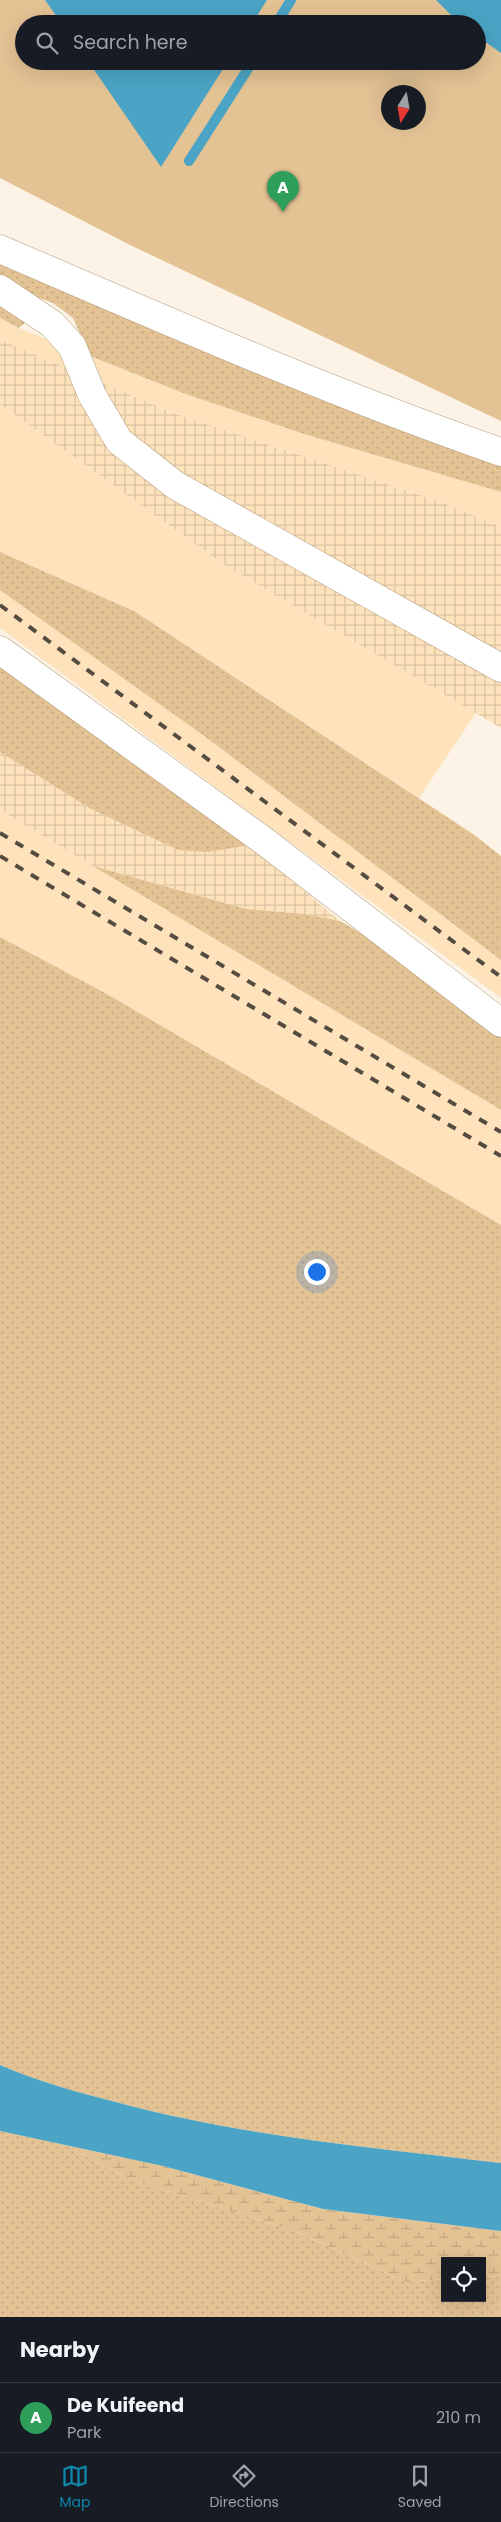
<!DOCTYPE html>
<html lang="en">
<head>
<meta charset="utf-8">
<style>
  :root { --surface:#171b24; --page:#20242c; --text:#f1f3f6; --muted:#9ea1a6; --line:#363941; --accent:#0d86aa }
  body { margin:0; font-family:Poppins,sans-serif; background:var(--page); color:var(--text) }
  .controls { position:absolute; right:15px; bottom:15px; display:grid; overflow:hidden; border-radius:0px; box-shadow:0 5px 20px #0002 }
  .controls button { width:45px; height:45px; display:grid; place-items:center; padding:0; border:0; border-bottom:1px solid var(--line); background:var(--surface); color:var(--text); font:25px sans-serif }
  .compass { position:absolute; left:381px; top:85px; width:45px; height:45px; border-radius:50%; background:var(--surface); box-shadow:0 5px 20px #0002; rotate:191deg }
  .you { position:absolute; left:316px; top:1271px; width:18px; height:18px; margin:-12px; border:4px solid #fff; border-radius:50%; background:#1a73e8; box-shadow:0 0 0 8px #1a73e833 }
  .badge { display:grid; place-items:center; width:32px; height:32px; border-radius:50%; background:var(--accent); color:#fff; font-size:16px; font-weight:700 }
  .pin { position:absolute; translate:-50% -41px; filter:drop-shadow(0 1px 2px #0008) }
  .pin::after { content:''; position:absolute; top:26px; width:18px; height:15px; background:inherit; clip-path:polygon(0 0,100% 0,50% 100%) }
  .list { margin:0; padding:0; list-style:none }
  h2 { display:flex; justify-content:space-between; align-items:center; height:65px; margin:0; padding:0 20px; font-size:21px }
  h2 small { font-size:16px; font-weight:400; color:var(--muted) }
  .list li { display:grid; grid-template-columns:32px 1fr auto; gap:15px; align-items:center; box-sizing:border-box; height:70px; padding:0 20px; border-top:1px solid var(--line) }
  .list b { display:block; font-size:19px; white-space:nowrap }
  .list p { margin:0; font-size:16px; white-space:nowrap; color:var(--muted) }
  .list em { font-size:16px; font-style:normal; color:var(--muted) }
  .icon { flex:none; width:28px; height:28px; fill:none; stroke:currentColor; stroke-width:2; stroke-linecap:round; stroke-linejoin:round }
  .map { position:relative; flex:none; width:501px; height:2317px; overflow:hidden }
  .search { position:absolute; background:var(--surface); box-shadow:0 5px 20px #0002; left:15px; right:15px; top:15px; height:55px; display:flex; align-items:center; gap:12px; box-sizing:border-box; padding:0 18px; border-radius:28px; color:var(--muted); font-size:19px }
  .sheet { height:135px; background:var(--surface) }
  nav { display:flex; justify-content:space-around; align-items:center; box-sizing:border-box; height:70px; border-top:1px solid var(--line); background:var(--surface); font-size:14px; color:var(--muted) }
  nav a { display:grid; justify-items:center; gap:2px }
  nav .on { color:var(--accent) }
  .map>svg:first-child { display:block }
  .built { fill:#fee2bc }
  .industrial { fill:url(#industrial-grid) }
  .grass { fill:url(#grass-dots) }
  .wetland { fill:url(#wetland-marsh) }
  .green { fill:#e3c294; fill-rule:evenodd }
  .water { fill:#4ba4c5 }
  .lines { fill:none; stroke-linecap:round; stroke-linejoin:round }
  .stream { stroke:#4ba4c5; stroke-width:10 }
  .minor-casing { stroke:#b59f81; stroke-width:29 }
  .minor { stroke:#fff; stroke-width:28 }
  .rail { stroke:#554c40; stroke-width:4; stroke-dasharray:9 9; stroke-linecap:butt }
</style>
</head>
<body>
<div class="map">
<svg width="501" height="2317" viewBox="0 0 501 2317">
  <defs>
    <pattern id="industrial-grid" width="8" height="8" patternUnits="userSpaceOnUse" patternTransform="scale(1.25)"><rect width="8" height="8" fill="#fee2bc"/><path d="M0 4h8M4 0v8" fill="none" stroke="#dac2a1"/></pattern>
    <pattern id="grass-dots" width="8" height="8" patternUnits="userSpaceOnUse" patternTransform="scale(1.25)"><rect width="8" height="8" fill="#e3c294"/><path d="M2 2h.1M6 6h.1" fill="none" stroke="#c3a67f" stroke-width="1.8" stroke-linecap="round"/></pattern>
    <pattern id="wetland-marsh" width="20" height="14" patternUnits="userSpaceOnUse" patternTransform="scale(1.25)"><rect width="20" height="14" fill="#e3c294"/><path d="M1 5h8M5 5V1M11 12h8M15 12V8" fill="none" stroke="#c3a67f"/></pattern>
  </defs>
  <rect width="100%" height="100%" fill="#fcf3e6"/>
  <path class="built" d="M0,318l19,10 164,65 121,41 197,58v35l-57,-24 -271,-90 -148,-62 -25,-11z
    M0,404l226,162 250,147 -57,85 -285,-187 -134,-59z
    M0,590l211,151 290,219v38l-501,-370z
    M0,810l501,300v115l-394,-231 -107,-57z"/>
  <path class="industrial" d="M0,340l173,73 271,90 57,24v201l-275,-162 -226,-162z
    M0,752l91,57 87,41 72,-5 90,76 -35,-7 -59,-5 -153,-43 -93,-56z"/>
  <path class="grass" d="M0,260l501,204v28l-197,-58 -121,-41 -93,-37 -17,-38 -20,-15 -25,-9 -28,-18z
    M0,306l26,16 -7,6 -19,-10z
    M0,552l134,59 339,223 28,22v104l-290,-219 -211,-151z
    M0,662l250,183 -42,7 -30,-2 -87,-41 -91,-57z
    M93,866l153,43 59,5 35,7 31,18 130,95v76z
    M0,937l107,57 394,231v938c-131,-16 -262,-27 -389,-62 -39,-10 -76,-20 -112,-36z
    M0,2131l65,14 62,33 170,54 109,50 39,-3v19h37v-22l19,1v40h-501z"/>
  <path class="wetland" d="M65,2145l98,21 160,43 178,22v46l-19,-1v-15h-37v18l-39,3 -109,-50 -170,-54z"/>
  <path class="green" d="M0,0h501v421l-371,-176 -130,-67zM24,24h453v37h-453zM388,92h30v30h-30z"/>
  <path class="water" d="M45,0h222l-15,24h-190z
    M436,0h65v53l-24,-17v-12h-17z
    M88,61h140l-67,106z
    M0,2065c37,16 73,26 112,36 127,35 258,46 389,62v68l-178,-22 -160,-43 -163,-35z"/>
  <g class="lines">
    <path class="stream" d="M276,24l15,-24
      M189,161l64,-100"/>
    <defs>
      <path id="minor" d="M0,249c165,71 331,144 501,203
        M0,289l52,35 20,22 20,49 27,46 56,44 326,183
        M0,650l264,191 237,182"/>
    </defs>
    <use href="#minor" class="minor-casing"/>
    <use href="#minor" class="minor"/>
    <path class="rail" d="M0,605l501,372
      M0,833l501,299
      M0,856l501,300"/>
  </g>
</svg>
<div class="controls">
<button><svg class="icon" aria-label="locate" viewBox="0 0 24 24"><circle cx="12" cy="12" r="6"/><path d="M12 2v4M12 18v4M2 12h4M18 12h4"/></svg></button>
</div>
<svg class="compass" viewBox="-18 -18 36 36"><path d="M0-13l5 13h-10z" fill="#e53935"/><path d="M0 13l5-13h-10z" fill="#9ea1a6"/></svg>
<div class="you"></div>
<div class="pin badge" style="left:283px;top:212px;background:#2e9e5b">A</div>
<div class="search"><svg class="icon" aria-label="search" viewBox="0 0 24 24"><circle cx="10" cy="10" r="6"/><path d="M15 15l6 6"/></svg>Search here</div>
</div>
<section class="sheet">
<h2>Nearby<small></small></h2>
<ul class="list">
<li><span class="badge" style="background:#2e9e5b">A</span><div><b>De Kuifeend</b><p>Park</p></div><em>210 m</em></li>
</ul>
</section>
<nav>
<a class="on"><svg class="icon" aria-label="map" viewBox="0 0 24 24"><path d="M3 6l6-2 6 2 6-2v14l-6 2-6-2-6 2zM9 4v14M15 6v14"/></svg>Map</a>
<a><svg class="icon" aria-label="directions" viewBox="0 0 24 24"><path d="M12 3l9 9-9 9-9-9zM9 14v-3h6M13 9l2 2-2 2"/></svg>Directions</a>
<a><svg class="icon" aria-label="saved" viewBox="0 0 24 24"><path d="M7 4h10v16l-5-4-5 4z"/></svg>Saved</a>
</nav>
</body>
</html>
